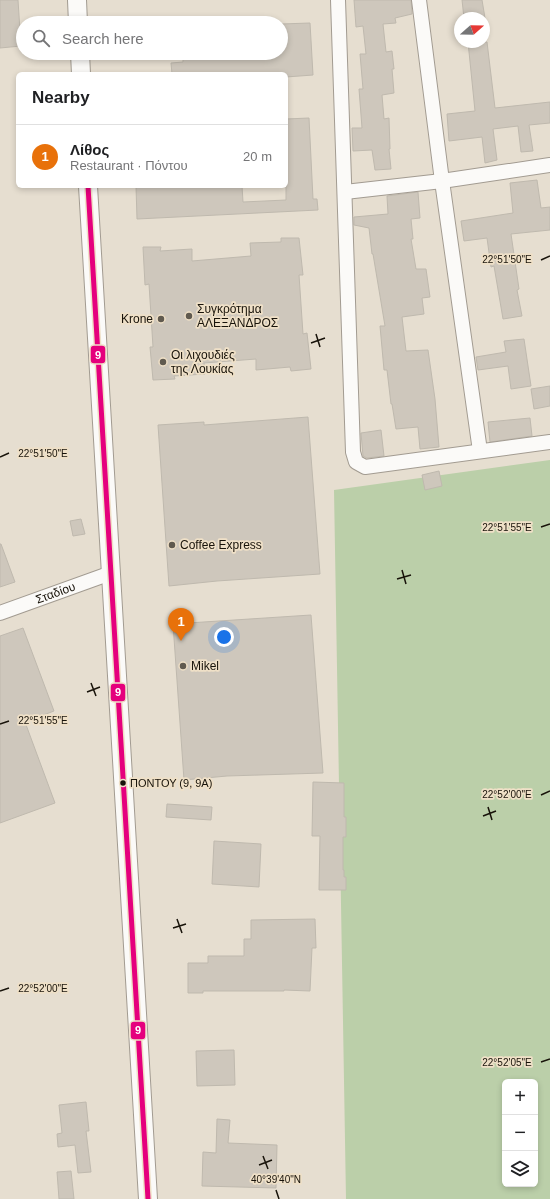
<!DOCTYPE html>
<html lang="en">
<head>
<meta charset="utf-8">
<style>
  :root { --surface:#fff; --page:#f2f2f2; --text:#202124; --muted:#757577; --line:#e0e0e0; --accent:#605a4f }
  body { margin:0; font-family:Arial,sans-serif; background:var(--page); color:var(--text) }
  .controls { position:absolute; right:12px; bottom:12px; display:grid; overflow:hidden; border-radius:6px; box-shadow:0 2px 6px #0003 }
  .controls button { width:36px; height:36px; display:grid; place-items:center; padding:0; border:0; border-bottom:1px solid var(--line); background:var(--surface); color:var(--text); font:20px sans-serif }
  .compass { position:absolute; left:454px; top:12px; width:36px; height:36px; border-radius:50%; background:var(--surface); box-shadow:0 2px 6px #0003; rotate:70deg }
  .you { position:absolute; left:224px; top:637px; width:14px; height:14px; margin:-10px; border:3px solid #fff; border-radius:50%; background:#1a73e8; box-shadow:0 0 0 6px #1a73e833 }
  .badge { display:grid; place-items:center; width:26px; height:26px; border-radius:50%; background:var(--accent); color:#fff; font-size:13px; font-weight:700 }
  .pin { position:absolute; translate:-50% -33px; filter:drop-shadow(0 1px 2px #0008) }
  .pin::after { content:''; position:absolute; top:21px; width:14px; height:12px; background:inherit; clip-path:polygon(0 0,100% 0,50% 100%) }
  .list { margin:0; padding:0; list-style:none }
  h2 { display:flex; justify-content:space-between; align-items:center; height:52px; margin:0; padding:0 16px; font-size:17px }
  h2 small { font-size:13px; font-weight:400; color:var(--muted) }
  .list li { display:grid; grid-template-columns:26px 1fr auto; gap:12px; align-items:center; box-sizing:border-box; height:64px; padding:0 16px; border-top:1px solid var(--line) }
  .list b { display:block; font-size:15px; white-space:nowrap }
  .list p { margin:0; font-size:13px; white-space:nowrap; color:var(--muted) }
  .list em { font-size:13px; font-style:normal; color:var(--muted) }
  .icon { flex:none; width:22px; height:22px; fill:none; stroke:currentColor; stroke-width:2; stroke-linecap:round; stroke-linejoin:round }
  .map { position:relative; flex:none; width:550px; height:1199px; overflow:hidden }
  .search { position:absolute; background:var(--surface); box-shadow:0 2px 6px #0003; left:16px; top:16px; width:272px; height:44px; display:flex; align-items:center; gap:10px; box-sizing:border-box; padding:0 14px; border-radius:22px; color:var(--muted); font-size:15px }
  .panel { position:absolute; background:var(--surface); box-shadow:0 2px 6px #0003; left:16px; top:72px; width:272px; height:116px; border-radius:6px }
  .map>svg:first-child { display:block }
  .green { fill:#bbcfa9; fill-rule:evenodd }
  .building { fill:#cec7bc; stroke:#bfb9ae }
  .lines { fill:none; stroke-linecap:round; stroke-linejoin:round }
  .minor-casing { stroke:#a29b91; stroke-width:16 }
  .tertiary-casing { stroke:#a29b91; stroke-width:20 }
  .minor { stroke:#fbfaf8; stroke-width:14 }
  .tertiary { stroke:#fbfaf8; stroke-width:18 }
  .bus-1-casing { stroke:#efe0c7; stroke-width:8 }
  .bus-1 { stroke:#e5007d; stroke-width:5 }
  .ticks { fill:none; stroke:#18130a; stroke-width:1.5 }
  .poi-dot { fill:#605a4f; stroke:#efe0c7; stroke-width:1.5 }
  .bus-dot { fill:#18130a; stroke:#efe0c7; stroke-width:1.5 }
  .labels { text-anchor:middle; stroke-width:3.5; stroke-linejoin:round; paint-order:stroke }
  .bus-label { font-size:11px; fill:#18130a; stroke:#efe0c7; text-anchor:start }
  .poi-label { font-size:12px; fill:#18130a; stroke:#efe0c7; text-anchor:start }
  .street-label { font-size:12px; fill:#18130a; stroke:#efe0c7 }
  .ticks-label { font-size:10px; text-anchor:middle; fill:#18130a; stroke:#efe0c7; stroke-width:3.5; stroke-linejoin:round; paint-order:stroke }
  .line-badge { stroke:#efe0c7; stroke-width:1.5 }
  .badge-label { font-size:11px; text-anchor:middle; font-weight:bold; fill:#fff }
</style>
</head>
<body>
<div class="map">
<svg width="550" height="1199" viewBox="0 0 550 1199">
  <rect width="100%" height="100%" fill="#e6ded0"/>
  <path class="green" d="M550,460v739h-204l-12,-709zM505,1082h30v102h-30z"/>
  <path class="building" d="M0,0h18l3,46 -21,2z
    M354,0h57l1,14 -17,4 1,5 -13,1 3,28 6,-1 2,18h-2l2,24 -12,2 2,24 5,-1 1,31h-1l2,20 -16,1 -3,-20 -19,1 -1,-23h10l-3,-39h4l-3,-35h6l-3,-28 -7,1z
    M462,0h20l3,18h-21z
    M310,23l3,52 -27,2v-3h-114l-1,-11 12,-1v-9h98v-29z
    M468,42h19l8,66 55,-6v21l-21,2 4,26 -12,1 -3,-26 -25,3 4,31 -12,3 -3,-26 -33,4 -2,-27 28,-3z
    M309,118l4,81h4l1,11 -181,9 -1,-33h106l1,16 43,-2v-81z
    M537,180l4,28 9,-1v23l-39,4 8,55 -2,1 5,26 -19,3 -9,-53 -3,1 -4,-29 -23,3 -3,-20 52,-8 -3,-30z
    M418,192l2,26 -9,1 2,20h-2l5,30h10l4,28 -8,1 2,16 -22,3 4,34 22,-1 7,49 4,48 -19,2 -2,-22 -22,2 -4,-25h-1l-4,-34h-3l-4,-44h5l-12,-72h-1l-3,-26 -15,-3v-8l34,-3 -1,-18z
    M281,238h18l4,37h-4l4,59 4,-1 4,36 -20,2 -1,-4 -34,3v-11l-52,4 1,11 -31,2 1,3 -22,1 -3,-33h3l-4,-63 -4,1 -2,-38h18l-1,4 32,-2v12l59,-5 -1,-13 31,-1z
    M524,339l7,47 -20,3 -3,-23 -30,4 -2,-13 30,-5 -2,-11z
    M550,386v20l-16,3 -3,-20z
    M308,417l12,157 -103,7 -48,5 -11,-161 46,-3v3z
    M530,418l2,18 -42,6 -2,-20z
    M381,430l3,26 -17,2 -4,-2 -2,-23z
    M439,471l3,15 -17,4 -3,-15z
    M81,519l4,15 -12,2 -3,-15z
    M0,544h1l14,38 -15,5z
    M311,615l12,158 -96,3 -43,4 -11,-156z
    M23,628l31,83 -29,11 30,81 -55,20v-187z
    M313,782l31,1v34h2v20h-3v33h1v7h2v13h-27l1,-54h-8z
    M167,804l45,3 -1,13 -45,-3z
    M214,841l47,3 -2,43 -47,-3z
    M315,919l1,29h-4l-2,43 -26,-1v1h-81v2h-15v-30h20v-7h36v-17h7v-19z
    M234,1050l1,35 -38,1 -1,-35z
    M86,1102l3,29h-3l5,41 -13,1 -3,-28 -17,2 -1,-13 5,-1 -3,-28z
    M217,1119l13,1 -2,23 49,2 -1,43 -74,-2 1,-34 13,1z
    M71,1171l3,28h-15l-2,-27z"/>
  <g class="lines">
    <defs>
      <g id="minor">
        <path d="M338,0l15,452 3,10 9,5 185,-25"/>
        <path d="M419,0l23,181 38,270"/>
        <path d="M345,192l97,-11 108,-16"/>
        <path id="s1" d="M0,613l111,-40"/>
      </g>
      <path id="tertiary" d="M77,0l1,23
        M80,53l1,21
        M88,186l60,1013"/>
    </defs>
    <use href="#minor" class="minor-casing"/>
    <use href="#tertiary" class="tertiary-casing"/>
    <use href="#minor" class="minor"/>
    <use href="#tertiary" class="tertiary"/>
    <defs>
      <path id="bus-1" d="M88,186l60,1013"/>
    </defs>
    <use href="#bus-1" class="bus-1-casing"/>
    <use href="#bus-1" class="bus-1"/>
  </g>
  <path class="ticks" d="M541,260l9,-4M316,334l4,13M311,343l14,-5M0,457l9,-4M541,527l9,-3M402,570l4,14M397,579l14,-4M91,683l5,13M87,692l13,-5M0,724l9,-3M541,795l9,-4M488,807l4,13M483,816l13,-5M177,919l5,14M173,928l13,-4M0,991l9,-3M541,1062l9,-3M263,1156l5,13M259,1165l13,-5M276,1190l3,9"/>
  <g class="poi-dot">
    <circle cx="189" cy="316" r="4"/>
    <circle cx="161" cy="319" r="4"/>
    <circle cx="163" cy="362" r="4"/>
    <circle cx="172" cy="545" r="4"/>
    <circle cx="183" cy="666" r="4"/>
  </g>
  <circle class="bus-dot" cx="123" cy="783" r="3.5"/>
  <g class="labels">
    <g class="bus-label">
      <text x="130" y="787">ΠΟΝΤΟΥ (9, 9Α)</text>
    </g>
    <g class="poi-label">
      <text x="197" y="313">Συγκρότημα<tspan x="197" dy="14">ΑΛΕΞΑΝΔΡΟΣ</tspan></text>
      <text x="153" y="323" text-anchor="end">Krone</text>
      <text x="171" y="359">Οι λιχουδιές<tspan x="171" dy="14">της Λουκίας</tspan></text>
      <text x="180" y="549">Coffee Express</text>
      <text x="191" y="670">Mikel</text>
    </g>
    <g class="street-label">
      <text dy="4" stroke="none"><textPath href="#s1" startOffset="59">Σταδίου</textPath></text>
    </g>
  </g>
  <g class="ticks-label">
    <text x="507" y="263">22°51'50"E</text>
    <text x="43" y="457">22°51'50"E</text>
    <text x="507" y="531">22°51'55"E</text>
    <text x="43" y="724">22°51'55"E</text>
    <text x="507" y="798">22°52'00"E</text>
    <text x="43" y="992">22°52'00"E</text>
    <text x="507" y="1066">22°52'05"E</text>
    <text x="276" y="1183">40°39'40"N</text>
  </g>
  <g class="line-badge">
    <rect x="90" y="345" width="16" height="19" rx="4" fill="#e5007d"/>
    <rect x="110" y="683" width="16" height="19" rx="4" fill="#e5007d"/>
    <rect x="130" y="1021" width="16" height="19" rx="4" fill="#e5007d"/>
  </g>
  <g class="badge-label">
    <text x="98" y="359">9</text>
    <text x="118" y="696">9</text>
    <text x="138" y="1034">9</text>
  </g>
</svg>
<div class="controls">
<button>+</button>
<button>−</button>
<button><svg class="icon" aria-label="layers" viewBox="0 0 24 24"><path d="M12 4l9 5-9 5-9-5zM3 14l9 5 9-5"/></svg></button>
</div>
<svg class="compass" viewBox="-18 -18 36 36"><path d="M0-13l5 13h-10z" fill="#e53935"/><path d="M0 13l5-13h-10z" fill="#757577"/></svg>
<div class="you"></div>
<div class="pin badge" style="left:181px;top:641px;background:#e8710a">1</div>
<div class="search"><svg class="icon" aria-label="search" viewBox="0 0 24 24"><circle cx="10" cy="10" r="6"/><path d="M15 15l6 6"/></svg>Search here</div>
<section class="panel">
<h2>Nearby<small></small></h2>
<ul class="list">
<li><span class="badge" style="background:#e8710a">1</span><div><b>Λίθος</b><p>Restaurant · Πόντου</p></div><em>20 m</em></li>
</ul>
</section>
</div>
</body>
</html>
